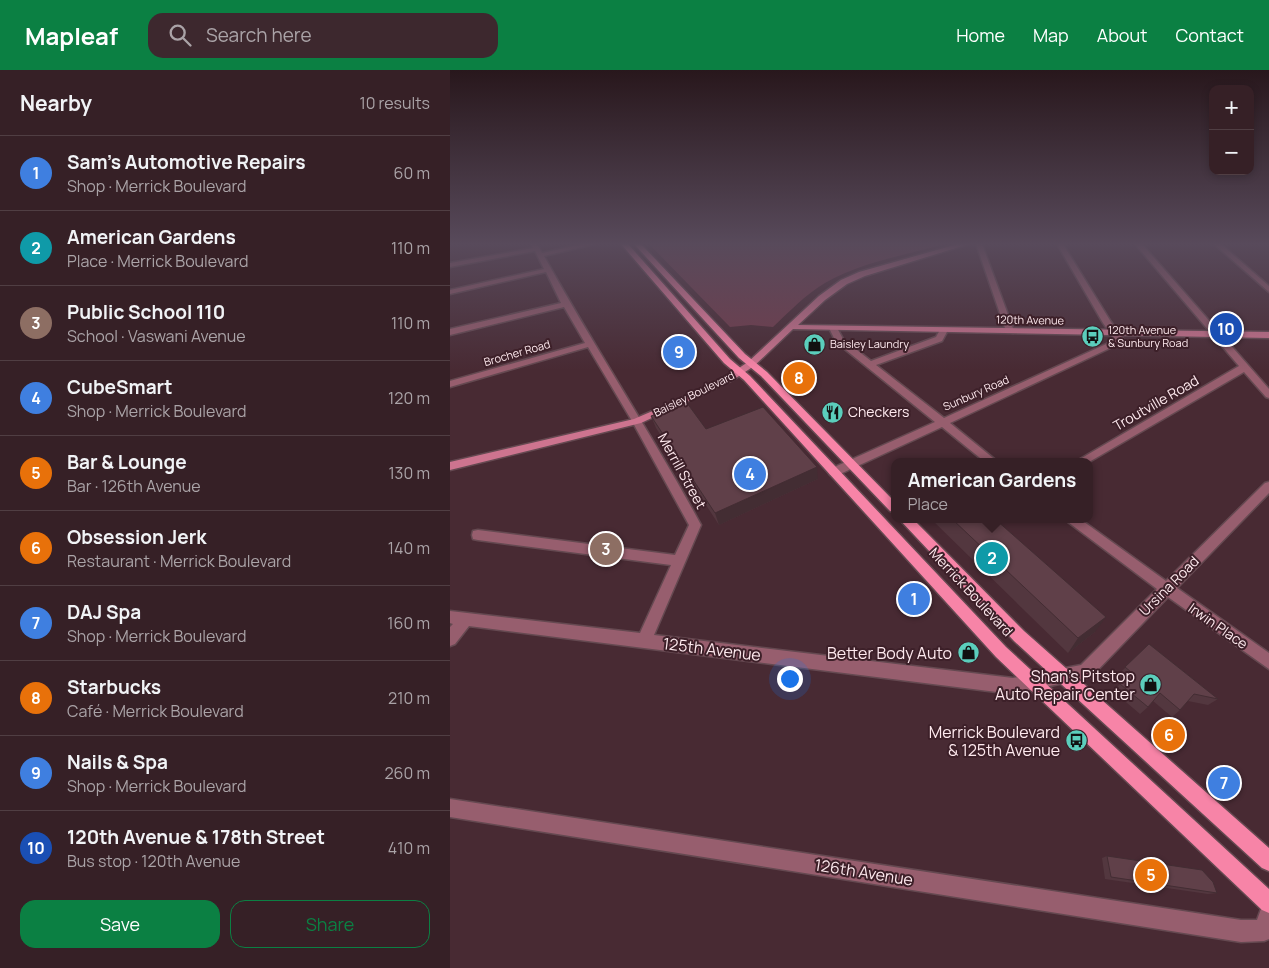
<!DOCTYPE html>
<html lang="en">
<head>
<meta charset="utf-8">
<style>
  :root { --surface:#362026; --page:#3d282e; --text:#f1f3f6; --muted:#aaa3a7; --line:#503e43; --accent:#0b8043 }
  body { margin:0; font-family:Manrope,sans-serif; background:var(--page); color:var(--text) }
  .controls { position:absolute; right:15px; top:15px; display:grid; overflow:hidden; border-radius:10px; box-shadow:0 2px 8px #0003 }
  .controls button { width:45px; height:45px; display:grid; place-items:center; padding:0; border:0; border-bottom:1px solid var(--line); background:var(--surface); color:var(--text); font:25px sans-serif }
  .you { position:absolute; left:339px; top:608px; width:18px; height:18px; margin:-12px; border:4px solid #fff; border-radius:50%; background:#1a73e8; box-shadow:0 0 0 8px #1a73e833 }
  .badge { display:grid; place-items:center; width:32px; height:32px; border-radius:50%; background:var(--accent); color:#fff; font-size:16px; font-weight:700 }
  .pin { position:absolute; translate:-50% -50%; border:2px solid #fff; box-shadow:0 1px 5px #0006 }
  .popup { position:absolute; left:441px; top:388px; width:202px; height:65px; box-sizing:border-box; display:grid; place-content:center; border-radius:10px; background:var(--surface); filter:drop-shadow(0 1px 4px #0005); font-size:16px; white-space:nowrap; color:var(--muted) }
  .popup b { font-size:19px; color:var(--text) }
  .popup::after { content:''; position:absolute; left:50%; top:100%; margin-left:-10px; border:10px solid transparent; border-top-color:var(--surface) }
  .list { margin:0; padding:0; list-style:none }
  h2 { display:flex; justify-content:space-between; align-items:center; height:65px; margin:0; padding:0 20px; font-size:21px }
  h2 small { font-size:16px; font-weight:400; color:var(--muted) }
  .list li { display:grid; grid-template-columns:32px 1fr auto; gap:15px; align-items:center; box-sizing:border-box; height:75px; padding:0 20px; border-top:1px solid var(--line) }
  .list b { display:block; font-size:19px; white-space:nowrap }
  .list p { margin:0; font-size:16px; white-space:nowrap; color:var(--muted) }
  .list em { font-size:16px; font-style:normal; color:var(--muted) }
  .actions { display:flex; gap:10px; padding:15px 20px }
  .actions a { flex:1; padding:11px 0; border:1px solid var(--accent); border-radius:15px; text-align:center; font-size:18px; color:var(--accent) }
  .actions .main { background:var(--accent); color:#fff }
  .icon { flex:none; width:28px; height:28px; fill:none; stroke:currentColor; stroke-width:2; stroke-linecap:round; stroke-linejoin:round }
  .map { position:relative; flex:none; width:819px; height:898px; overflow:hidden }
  header { display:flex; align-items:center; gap:30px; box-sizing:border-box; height:70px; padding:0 25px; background:var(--accent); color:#fff }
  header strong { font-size:24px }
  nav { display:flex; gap:28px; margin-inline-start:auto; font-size:18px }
  .search { width:350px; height:45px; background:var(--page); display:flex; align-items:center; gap:12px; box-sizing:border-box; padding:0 18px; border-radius:15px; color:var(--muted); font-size:19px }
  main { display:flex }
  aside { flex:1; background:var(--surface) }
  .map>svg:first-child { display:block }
  .green { fill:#713c4c }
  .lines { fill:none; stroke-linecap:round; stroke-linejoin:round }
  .street-casing { stroke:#654951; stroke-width:3 }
  .secondary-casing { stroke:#654951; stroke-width:3 }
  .primary-casing { stroke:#654951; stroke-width:3 }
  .street { fill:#975e6e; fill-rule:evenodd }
  .secondary { fill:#cd748f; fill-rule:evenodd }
  .primary { fill:#f784a7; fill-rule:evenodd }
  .wall { fill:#53373f }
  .shaded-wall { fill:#432d33 }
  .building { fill:#604049; stroke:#432d33 }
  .labels { text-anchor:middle; stroke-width:4; stroke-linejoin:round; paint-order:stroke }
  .far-street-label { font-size:11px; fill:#fee9ee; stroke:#3d2029 }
  .far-poi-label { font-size:11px; fill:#fee9ee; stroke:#3d2029; text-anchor:start }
  .street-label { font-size:14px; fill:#fee9ee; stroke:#3d2029 }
  .poi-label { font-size:14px; fill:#fee9ee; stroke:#3d2029; text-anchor:start }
  .near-street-label { font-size:16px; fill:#fee9ee; stroke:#3d2029 }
  .near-poi-label { font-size:16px; fill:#fee9ee; stroke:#3d2029; text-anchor:end }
</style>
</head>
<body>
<header>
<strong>Mapleaf</strong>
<div class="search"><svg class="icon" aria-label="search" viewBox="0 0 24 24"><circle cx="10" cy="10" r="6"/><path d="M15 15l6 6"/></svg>Search here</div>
<nav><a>Home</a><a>Map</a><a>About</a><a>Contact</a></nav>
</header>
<main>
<aside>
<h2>Nearby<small>10 results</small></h2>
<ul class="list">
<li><span class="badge" style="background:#3f7fe0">1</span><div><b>Sam's Automotive Repairs</b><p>Shop · Merrick Boulevard</p></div><em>60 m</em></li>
<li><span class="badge" style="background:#0f9aa8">2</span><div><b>American Gardens</b><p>Place · Merrick Boulevard</p></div><em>110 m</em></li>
<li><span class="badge" style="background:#8d6e63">3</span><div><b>Public School 110</b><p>School · Vaswani Avenue</p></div><em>110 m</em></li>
<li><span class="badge" style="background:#3f7fe0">4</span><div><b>CubeSmart</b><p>Shop · Merrick Boulevard</p></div><em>120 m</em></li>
<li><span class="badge" style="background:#e8710a">5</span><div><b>Bar &amp; Lounge</b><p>Bar · 126th Avenue</p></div><em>130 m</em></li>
<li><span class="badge" style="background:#e8710a">6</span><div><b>Obsession Jerk</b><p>Restaurant · Merrick Boulevard</p></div><em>140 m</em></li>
<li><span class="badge" style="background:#3f7fe0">7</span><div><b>DAJ Spa</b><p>Shop · Merrick Boulevard</p></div><em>160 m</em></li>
<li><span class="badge" style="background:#e8710a">8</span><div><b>Starbucks</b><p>Café · Merrick Boulevard</p></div><em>210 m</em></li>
<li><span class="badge" style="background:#3f7fe0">9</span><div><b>Nails &amp; Spa</b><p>Shop · Merrick Boulevard</p></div><em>260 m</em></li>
<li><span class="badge" style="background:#1a4fb4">10</span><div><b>120th Avenue &amp; 178th Street</b><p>Bus stop · 120th Avenue</p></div><em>410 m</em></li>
</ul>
<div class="actions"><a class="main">Save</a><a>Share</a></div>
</aside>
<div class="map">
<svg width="819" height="898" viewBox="0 0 819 898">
  <rect width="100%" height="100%" fill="#482a33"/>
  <path class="green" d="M199,174h296c-39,11 -84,18 -120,39 -19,11 -36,29 -52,44l-22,-2 -21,2z"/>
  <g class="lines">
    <defs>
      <path id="street" d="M81,174h6l5,9 40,-9h13l-51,12c50,91 108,178 157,269l-47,110 359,43 68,-13 76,-76 -93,-70h16l86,62 99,-98 4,-1v11l-92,95 92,65v16l-101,-72 -77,80 -78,17 -544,-68 -14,18 -5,2v-19l3,-3 -3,-1v-12l190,22 31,-68 -193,-25 -5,-1 -1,-4 1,-4 5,-1 197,25 14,-30 -57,-104 -44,-74 -138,40v-6l135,-38 -21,-36 -114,28v-6l111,-26 -15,-31 -96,22v-4l94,-21 -9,-18 -85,16v-4l83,-15z
        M526,174h6l32,87 -1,2 -7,-2z
        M607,174h6l48,78 13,18 -1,2 -173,81 48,39h-13l-43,-35 -104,48h-8l-2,-3 2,-3 105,-47 -99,-80 -7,-14 1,-2h6l7,13 28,22 65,-24 5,-9h6l1,2 -6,11 -66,24 68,53 171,-78 -12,-17z
        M685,174h7l127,145v9l-3,-1 -22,-25 -155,90h-14l164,-96z
        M764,174h7l48,42v6z
        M0,729l791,121h16l4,-11 8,-3v33l-5,2 -23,1 -791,-125z"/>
      <path id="secondary" d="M508,174h11l-104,32 -18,8 -22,16 -27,25 471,7v6l-476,-9 -39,37 -21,14 -92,43 -191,47v-8l184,-43 35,-15 58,-28 21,-14 71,-66 22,-16 18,-8z"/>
      <path id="primary" d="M171,174h7l102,115 20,17 256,271 263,242v24l-7,-3 -266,-253 -252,-277 -20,-17z
        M184,174h7l104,110 22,18 127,129v11l-4,-1 -129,-135 -22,-18z
        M449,449h14l111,112 245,217v23l-7,-3 -248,-227z"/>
    </defs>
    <use href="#street" class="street-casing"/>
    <use href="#secondary" class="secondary-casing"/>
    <use href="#primary" class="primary-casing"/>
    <use href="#street" class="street"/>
    <use href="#secondary" class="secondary"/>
    <use href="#primary" class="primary"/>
  </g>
  <path class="wall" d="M201,346l55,13 112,50 -99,46 -63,-97z
    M481,449h64l100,113 -27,21z
    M699,574l69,55 -10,6 -20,-4 -8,9 -8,7 -19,-16 -5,6 -8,7 -27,-23 11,-11 -6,-5z
    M657,786l110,37 -9,1 -103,-15 -3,-21z"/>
  <path class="shaded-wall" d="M367,397l1,12 -99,46 -4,-12z
    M656,547l-11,15 -27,21 10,-15z"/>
  <path class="building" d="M237,333l19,26 57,-22 54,60 -102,46 -64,-97z
    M502,449h43l111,98 -28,21z
    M699,574l69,55 -24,-5 -14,16 -20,-17 -12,14 -28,-23 11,-12 -6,-5z
    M657,786l95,14 11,12 4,11 -106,-16z"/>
  <linearGradient id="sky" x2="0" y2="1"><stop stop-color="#28171c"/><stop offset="0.58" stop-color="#584a5b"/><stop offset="1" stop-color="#584a5b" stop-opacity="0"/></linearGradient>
  <rect width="819" height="300" fill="url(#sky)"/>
  <defs>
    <symbol id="bus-disc" viewBox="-11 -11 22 22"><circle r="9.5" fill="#5bcebc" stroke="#3d2029"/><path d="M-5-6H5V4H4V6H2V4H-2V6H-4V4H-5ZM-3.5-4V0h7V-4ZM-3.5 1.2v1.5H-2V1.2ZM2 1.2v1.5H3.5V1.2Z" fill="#111"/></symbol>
    <symbol id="shop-disc" viewBox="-11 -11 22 22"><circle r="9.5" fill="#5bcebc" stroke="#3d2029"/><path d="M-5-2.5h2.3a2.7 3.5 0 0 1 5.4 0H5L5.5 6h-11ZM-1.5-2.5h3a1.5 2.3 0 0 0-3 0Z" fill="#111"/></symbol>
    <symbol id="restaurant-disc" viewBox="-11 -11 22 22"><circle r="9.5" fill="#5bcebc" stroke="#3d2029"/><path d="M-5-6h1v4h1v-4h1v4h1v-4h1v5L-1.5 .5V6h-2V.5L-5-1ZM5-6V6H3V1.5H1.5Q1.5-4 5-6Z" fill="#111"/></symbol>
  </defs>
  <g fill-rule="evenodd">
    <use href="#bus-disc" x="630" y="254" width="25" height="25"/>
    <use href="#shop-disc" x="352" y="262" width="25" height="25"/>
    <use href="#restaurant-disc" x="370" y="330" width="25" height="25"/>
    <use href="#shop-disc" x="506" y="570" width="25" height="25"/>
    <use href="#shop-disc" x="688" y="602" width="25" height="25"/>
    <use href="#bus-disc" x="614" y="658" width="25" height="25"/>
  </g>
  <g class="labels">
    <g class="far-street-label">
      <text transform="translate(580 250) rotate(1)" y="4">120th Avenue</text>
      <text transform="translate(67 283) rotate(-16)" y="4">Brocher Road</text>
      <text transform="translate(526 323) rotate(-24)" y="4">Sunbury Road</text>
      <text transform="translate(244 324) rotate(-26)" y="4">Baisley Boulevard</text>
    </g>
    <g class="far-poi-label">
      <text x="658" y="264">120th Avenue<tspan x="658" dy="13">&amp; Sunbury Road</tspan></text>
      <text x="380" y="278">Baisley Laundry</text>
    </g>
    <g class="street-label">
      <text transform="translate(706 333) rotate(-30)" y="5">Troutville Road</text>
      <text transform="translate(232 401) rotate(61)" y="5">Merrill Street</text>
      <text transform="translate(719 516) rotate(-45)" y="5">Ursina Road</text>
      <text transform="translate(521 522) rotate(47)" y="5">Merrick Boulevard</text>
      <text transform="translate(768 556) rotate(35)" y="5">Irwin Place</text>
    </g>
    <g class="poi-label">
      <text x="398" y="347">Checkers</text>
    </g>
    <g class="near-street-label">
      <text transform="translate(262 579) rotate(7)" y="6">125th Avenue</text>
      <text transform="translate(414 802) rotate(9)" y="6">126th Avenue</text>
    </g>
    <g class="near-poi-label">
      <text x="502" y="589">Better Body Auto</text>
      <text x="685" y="612">Shan's Pitstop<tspan x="685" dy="18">Auto Repair Center</tspan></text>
      <text x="610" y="668">Merrick Boulevard<tspan x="610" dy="18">&amp; 125th Avenue</tspan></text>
    </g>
  </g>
</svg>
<div class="controls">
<button>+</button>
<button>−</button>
</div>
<div class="you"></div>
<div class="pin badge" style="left:464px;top:529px;background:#3f7fe0">1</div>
<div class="pin badge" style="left:542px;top:488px;background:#0f9aa8">2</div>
<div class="popup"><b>American Gardens</b>Place</div>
<div class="pin badge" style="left:156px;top:479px;background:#8d6e63">3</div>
<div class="pin badge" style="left:300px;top:404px;background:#3f7fe0">4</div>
<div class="pin badge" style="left:701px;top:805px;background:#e8710a">5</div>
<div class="pin badge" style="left:719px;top:665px;background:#e8710a">6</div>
<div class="pin badge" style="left:774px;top:713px;background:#3f7fe0">7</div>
<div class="pin badge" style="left:349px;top:308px;background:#e8710a">8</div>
<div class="pin badge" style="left:229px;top:282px;background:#3f7fe0">9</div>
<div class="pin badge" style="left:776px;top:259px;background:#1a4fb4">10</div>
</div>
</main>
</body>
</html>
